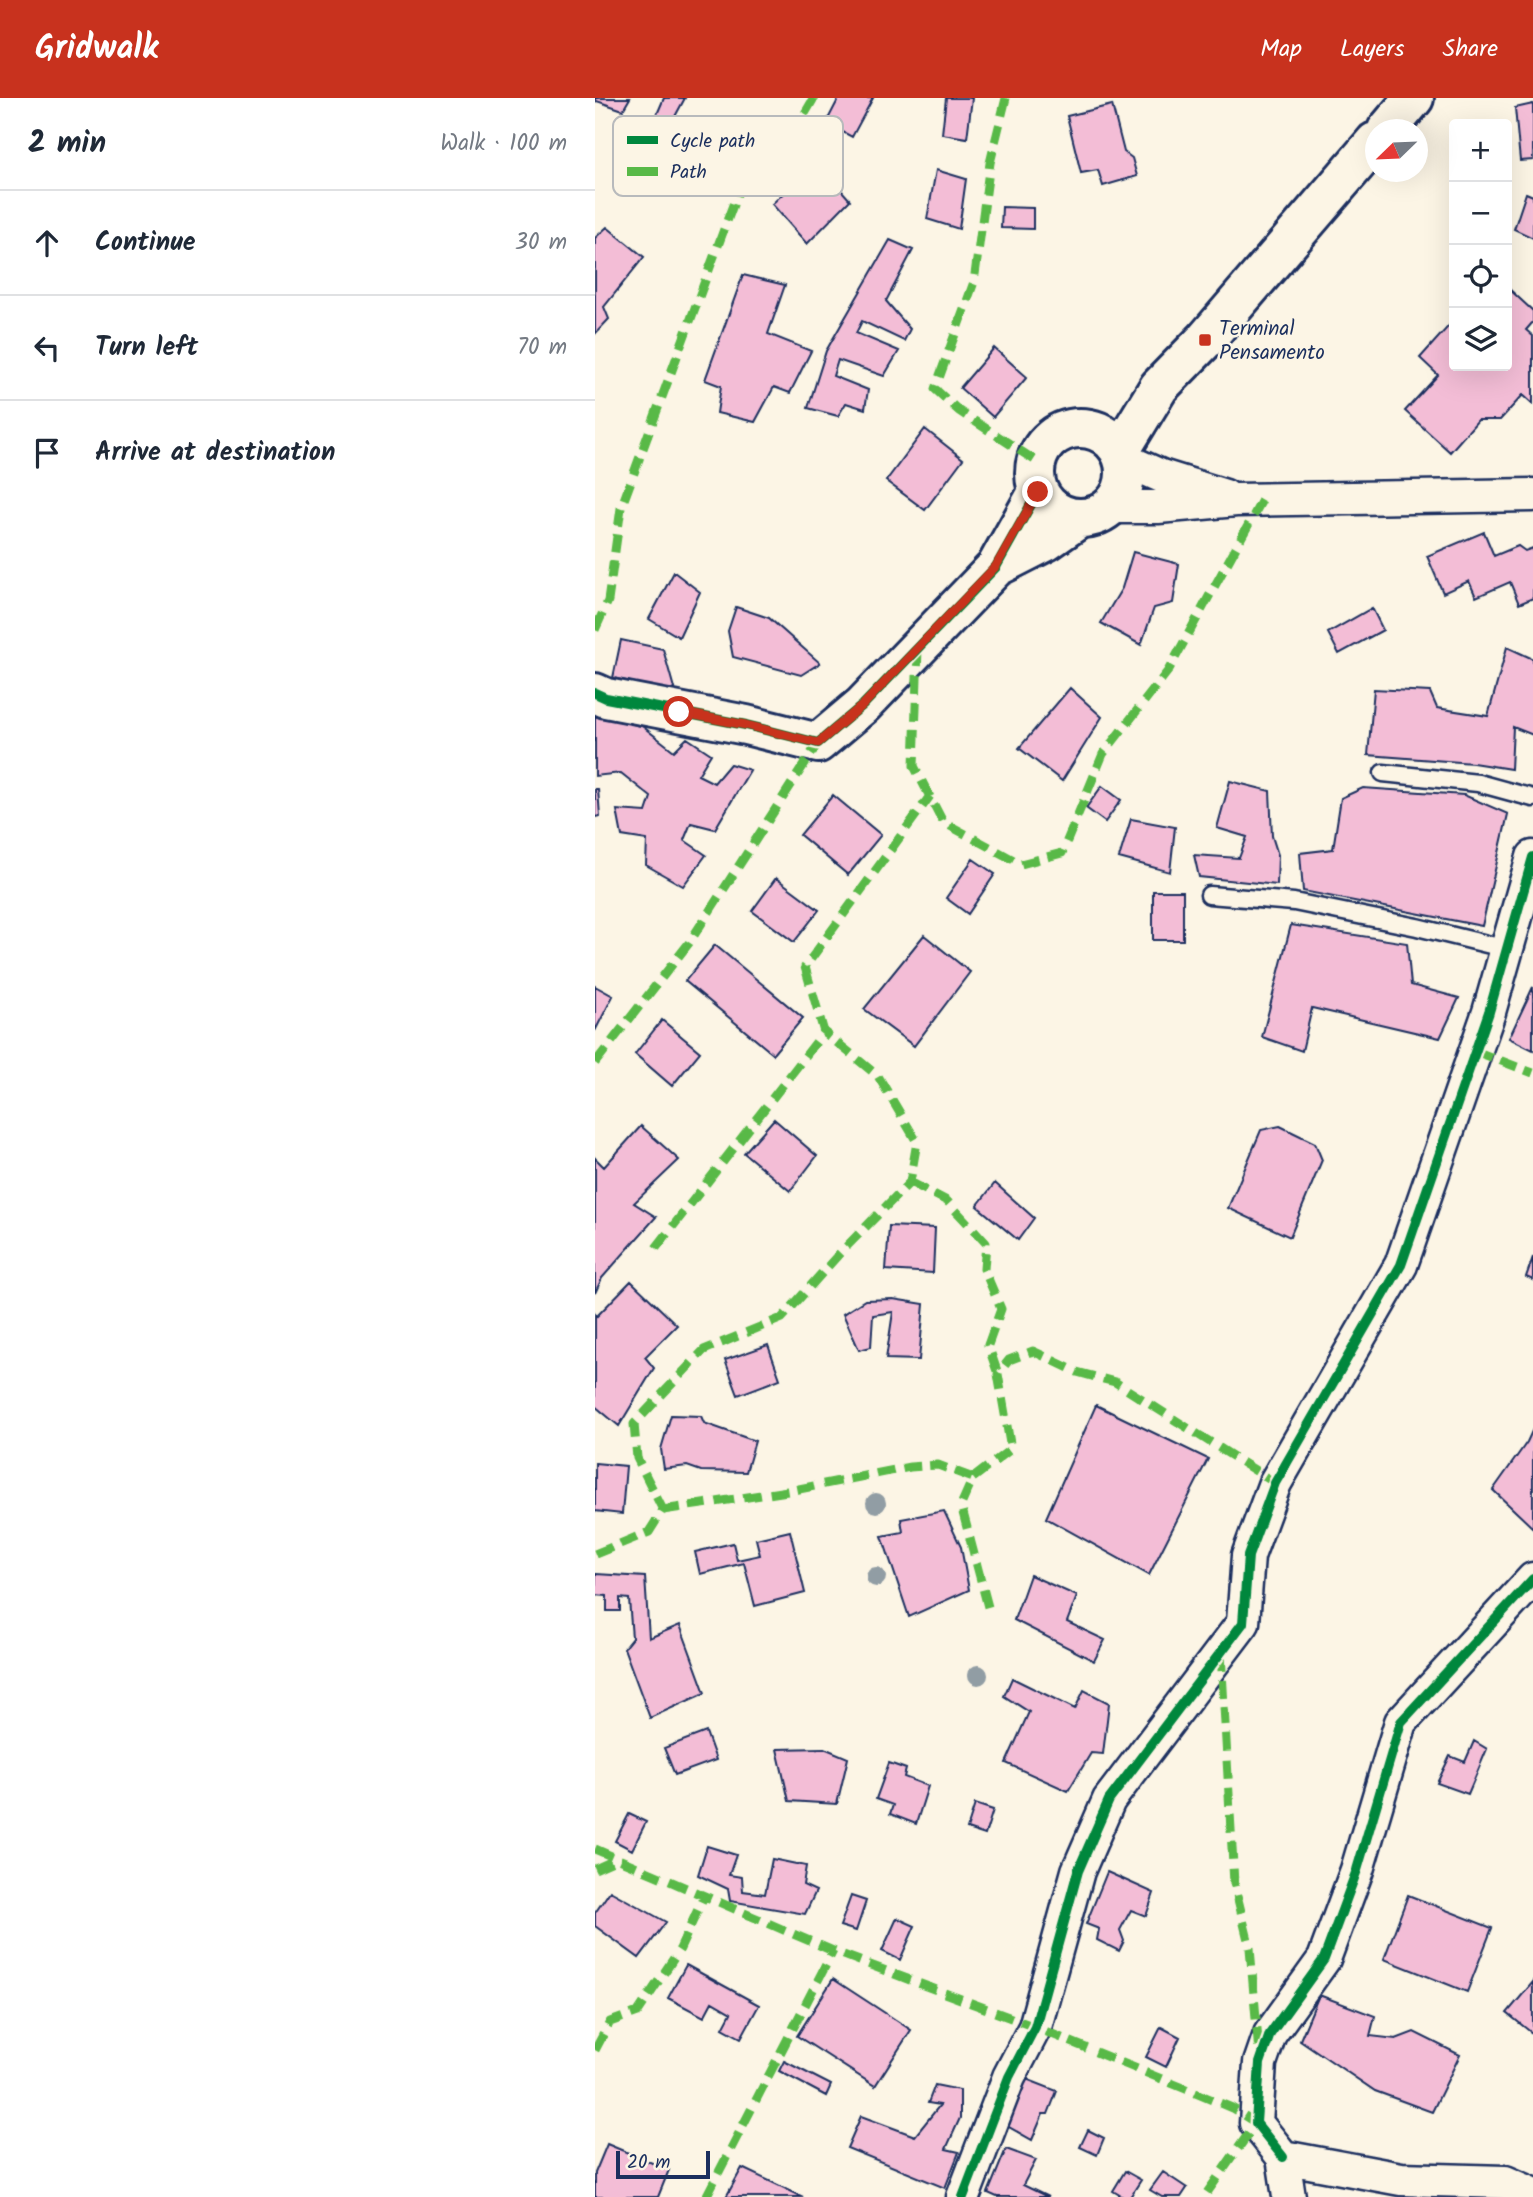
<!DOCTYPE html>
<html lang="en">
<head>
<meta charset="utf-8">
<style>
  :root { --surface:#fff; --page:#f6f6f7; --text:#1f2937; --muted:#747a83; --line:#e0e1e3; --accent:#c8321e }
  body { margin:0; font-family:Kalam,sans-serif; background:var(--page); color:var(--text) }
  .controls { position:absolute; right:21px; top:21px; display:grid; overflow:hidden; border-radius:7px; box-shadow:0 7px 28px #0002 }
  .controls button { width:63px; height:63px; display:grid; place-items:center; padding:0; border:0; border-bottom:2px solid var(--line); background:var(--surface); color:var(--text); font:35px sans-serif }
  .compass { position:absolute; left:770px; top:21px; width:63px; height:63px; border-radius:50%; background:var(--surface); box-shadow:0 7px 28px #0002; rotate:247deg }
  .scale { position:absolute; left:21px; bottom:18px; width:94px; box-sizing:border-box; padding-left:7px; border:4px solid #1b2f5e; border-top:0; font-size:19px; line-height:24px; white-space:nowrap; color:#1b2f5e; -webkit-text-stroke:5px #fcf5e5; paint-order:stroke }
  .stop { position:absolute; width:21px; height:21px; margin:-16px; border:5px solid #c8321e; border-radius:50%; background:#fff }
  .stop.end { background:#c8321e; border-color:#fff; box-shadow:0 2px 7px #0008 }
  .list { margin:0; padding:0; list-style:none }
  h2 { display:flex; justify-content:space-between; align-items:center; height:91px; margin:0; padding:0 28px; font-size:30px }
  h2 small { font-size:23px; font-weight:400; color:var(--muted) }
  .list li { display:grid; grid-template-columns:46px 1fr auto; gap:21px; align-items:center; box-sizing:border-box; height:105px; padding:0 28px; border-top:2px solid var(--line) }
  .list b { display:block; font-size:26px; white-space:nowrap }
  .list em { font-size:23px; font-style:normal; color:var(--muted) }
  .icon { flex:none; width:38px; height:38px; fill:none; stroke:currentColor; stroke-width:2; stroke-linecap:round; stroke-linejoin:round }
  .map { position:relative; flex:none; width:938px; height:2099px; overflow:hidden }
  header { display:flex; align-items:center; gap:42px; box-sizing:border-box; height:98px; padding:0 35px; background:var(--accent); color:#fff }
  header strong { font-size:33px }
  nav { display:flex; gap:38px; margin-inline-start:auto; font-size:24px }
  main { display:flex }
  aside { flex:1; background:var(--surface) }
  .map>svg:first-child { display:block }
  .building { fill:#f3bdd6; stroke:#1b2f5e; stroke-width:2 }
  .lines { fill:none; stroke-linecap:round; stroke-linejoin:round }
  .lane-casing { stroke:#1b2f5e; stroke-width:21 }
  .street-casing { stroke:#1b2f5e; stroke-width:37 }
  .secondary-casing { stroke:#1b2f5e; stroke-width:44 }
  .lane { stroke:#fcf5e5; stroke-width:16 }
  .street { stroke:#fcf5e5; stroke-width:32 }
  .secondary { stroke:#fcf5e5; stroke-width:38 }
  .quiet { stroke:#58b947; stroke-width:9; stroke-dasharray:18 9; stroke-linecap:butt }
  .cycleway-casing { stroke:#fcf5e5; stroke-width:15 }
  .cycleway { stroke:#00873e; stroke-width:10 }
  .tree { fill:#919da4 }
  .route { stroke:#c8321e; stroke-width:9 }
  .poi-dot { fill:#c8321e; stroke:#fcf5e5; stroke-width:2.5 }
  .labels { text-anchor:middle; stroke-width:5; stroke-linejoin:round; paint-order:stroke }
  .poi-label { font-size:21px; fill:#1b2f5e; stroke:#fcf5e5; text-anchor:start }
  .key { fill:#fcf5e5; stroke:#b8babc; stroke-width:2 }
  .key-label { font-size:19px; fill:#1b2f5e }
</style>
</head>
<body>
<header>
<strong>Gridwalk</strong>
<nav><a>Map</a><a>Layers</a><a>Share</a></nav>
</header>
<main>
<aside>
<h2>2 min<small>Walk · 100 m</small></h2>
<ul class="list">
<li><svg class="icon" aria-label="ahead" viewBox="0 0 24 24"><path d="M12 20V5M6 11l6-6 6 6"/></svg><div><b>Continue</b></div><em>30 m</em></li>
<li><svg class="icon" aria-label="left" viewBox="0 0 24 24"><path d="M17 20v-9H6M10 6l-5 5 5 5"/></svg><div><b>Turn left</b></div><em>70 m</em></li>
<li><svg class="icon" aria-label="arrive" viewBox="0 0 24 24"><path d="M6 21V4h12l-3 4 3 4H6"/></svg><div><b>Arrive at destination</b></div></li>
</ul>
</aside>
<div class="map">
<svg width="938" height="2099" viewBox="0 0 938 2099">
  <rect width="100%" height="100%" fill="#fcf5e5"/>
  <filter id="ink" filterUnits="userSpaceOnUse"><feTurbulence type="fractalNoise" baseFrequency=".0143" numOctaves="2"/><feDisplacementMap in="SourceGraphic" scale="14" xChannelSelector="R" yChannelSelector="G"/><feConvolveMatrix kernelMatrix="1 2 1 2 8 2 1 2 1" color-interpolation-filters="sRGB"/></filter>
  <g filter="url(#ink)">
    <path class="building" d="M0,0h35l-7,12 -26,-9 -2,1z
      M69,0h21l-21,39 32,22 -16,37 -61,-30 20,-39 10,6z
      M244,0h34l-21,39 -26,-14z
      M351,0h26l-5,40 -25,-4z
      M938,6v56l-13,1 -5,-53z
      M517,7l12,47 8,6 5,18 -34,10 -5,-16 -17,3 -14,-57z
      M214,56l41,46 -43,44 -35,-40 24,-23 -5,-9z
      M341,72l30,9 -7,50 -32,-10z
      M931,95l7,3v42l-19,-9z
      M407,109l31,1v21l-32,-1z
      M12,129l37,30 -40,50 5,12 -14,15v-96z
      M295,142l23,10 -27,51 24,28 -6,12 -42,-20 -6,12 43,18 -15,25 -46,-16 -5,16 35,14 -3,19 -19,-6 -8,13 -30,-8 18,-57z
      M148,177l42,10 -17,49 43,17 -21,42 -16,-6 -19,35 -38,-9 4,-27 -16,-6z
      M912,189l26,24v11l-7,8 7,6v68l-10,-9 -23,25h-22l-28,32 -45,-41 33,-36 -18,-17 34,-38v46h53z
      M399,250l33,29 -34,40 -33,-29z
      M330,331l38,30 -38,51 -39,-29z
      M889,434l10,24 24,-10 7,5 8,-3v50l-14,6 -9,-22 -34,15 -7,-16 -26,12 -16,-37z
      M538,454l46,12 -6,39 -19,5 -13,37 -40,-22 21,-35z
      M79,474l26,20 -21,45 -30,-18z
      M141,509l33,11 51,45 -19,12 -68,-18 -5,-26z
      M777,510l11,22 -44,24 -11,-21z
      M26,542l42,9 12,43 -62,-14z
      M912,549l26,12v76l-20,-8 -2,42 -38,-6 -105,-8 6,-66 56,3 7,16 51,8z
      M475,590l32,29 -40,64 -43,-33z
      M0,618l47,10 32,25 13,-13 24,16 -13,21 16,8 16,-19 20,6 -35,59 -24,-6 -7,17 22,15 -23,31 -37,-21 1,-25 -25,-4 -5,-26 29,2 5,-15 -30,-24 -26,3z
      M635,683l40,10 2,45 6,19 -1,30 -78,-8 -5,-22 45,3 8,-21 -30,-9z
      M507,688l19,14 -16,22 -19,-14z
      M768,690l101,7 44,19 -26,112 -179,-35 -3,-38 33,-4 8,-51z
      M0,691h3l2,27 -5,1z
      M238,697l48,40 -33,40 -48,-40z
      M536,721l44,8 -5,45 -51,-14z
      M378,761l22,15 -27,40 -22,-16z
      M181,780l43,32 -25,32 -42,-31z
      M558,793h30v49h-30z
      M696,827l116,18 4,42 48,13 -19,40 -128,-30 -10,43 -40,-14z
      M329,837l46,37 -56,74 -50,-37z
      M120,847l88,73 -30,36 -88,-73z
      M0,888l18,10 -18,35z
      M938,889v63l-24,-12z
      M67,922l38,32 -28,34 -37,-32z
      M179,1021l43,37 -27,35 -46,-38z
      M46,1028l38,34 -45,43 22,14 -54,61 -7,15v-135l9,9z
      M685,1028l35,17 7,17 -32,77 -62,-29 33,-78z
      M400,1085l39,35 -16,22 -41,-34z
      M294,1128l46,2 -2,45 -47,-3z
      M938,1159v23l-7,-3z
      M36,1183l46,44 -32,32 9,11 -35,58 -24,-20v-92l2,2z
      M298,1201l31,5 -5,56 -33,-1 7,-47 -20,3 -2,32 -12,3 -16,-36 22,-14z
      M173,1247l12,34 -42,16 -13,-35z
      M501,1307l112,54 -59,116 -103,-57z
      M76,1317l30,1 3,7 51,18 -9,31 -45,-1 -14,-5 -23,3 -3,-20z
      M938,1331v99l-40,-38 34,-48z
      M0,1365l31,3 -4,48 -27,-3z
      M349,1413l17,36 8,43 -60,27 -27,-81 21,-4 -2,-13z
      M195,1433l15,62 -50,13 -11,-43 -44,11 -5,-22 38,-9 4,17 23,-5 -4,-16z
      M1,1476l49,3 4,61 31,-13 25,68 -55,25 -26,-70 8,-10 -3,-39 -9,-1v13h-13v-15l-12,-1z
      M435,1477l47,21 -10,26 38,18 -11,21 -80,-41z
      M417,1580l63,31 9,-19 25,13 -6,51 -12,-1 -23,38 -62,-28 23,-51 -25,-16z
      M111,1634l10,28 -41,15 -11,-27z
      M879,1643l13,8 -19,45 -31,-11 13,-27 15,6z
      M229,1650l24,10 -11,46 -48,-3 -12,-52z
      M294,1665l17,6 -2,8 24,9 -12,38 -26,-10 3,-9 -17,-6z
      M380,1706l18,6 -8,25 -18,-6z
      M34,1716l17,8 -14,28 -17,-9z
      M112,1748l29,9 -7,20 13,2 1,14 22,3 7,-35 34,7 -3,19 13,6 -11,23 -75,-13 -2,-12 -30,-14z
      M512,1774l47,21 -8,23 -15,-6 -11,20 4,11 -5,10 -22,-11 2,-11 -13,-5z
      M15,1793l56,31 -27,36 -44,-32v-13z
      M813,1797l84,33 -25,64 -83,-33z
      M256,1798l15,5 -10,30 -16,-5z
      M302,1820l18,8 -15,34 -18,-9z
      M91,1867l73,40 -18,33 -18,-10 8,-15 -19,-11 -8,15 -36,-19z
      M238,1881l78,51 -36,56 -78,-50z
      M938,1884v52l-26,-21z
      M724,1897l56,21 -5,20 26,3 18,-7 46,23 -28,57 -57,-21 -75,-51z
      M566,1929l19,10 -14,30 -20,-10z
      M189,1963l47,24 -5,11 -47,-25z
      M426,1979l36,14 -9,23h-5l-11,26 -32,-18z
      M340,1987l25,5v28l-14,31 13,3 -14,36 -98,-40 14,-32 54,20 25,-31 -12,-2z
      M493,2032l16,8 -7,17 -17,-8z
      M12,2046l62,26 -11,27h-63v-24z
      M411,2051l30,11 -13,25 25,12h-51l-9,-4z
      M147,2070l61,29h-77z
      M530,2073l16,9 -11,17h-7l-10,-6z
      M568,2074l24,16 -6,9h-19l-12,-7z"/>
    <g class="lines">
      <defs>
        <path id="lane" d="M788,675l95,10 55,15
          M614,797l85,7 123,25 90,22"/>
        <path id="street" d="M528,361l38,17 64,20
          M515,409h48l78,-7 297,-5
          M688,2059l-27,-34 4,-60 10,-29 54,-75 33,-89 44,-148 132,-143
          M368,2099l46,-120 26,-50 43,-156 31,-71 134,-177 5,-67 27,-73 126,-218 88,-253 44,-155
          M694,2099l-6,-40 118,22 104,3 28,12"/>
        <path id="secondary" d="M792,32l27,-32
          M440 375a45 45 0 1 1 90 0a45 45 0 1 1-90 0Z
          M525,353l39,-64 46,-47 170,-198
          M401,469l51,-26 33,-23
          M0,595l11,5 140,27 72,18 45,-38 133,-138 42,-75"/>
      </defs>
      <use href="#lane" class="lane-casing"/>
      <use href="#street" class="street-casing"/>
      <use href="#secondary" class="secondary-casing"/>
      <use href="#lane" class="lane"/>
      <use href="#street" class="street"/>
      <use href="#secondary" class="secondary"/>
      <path class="quiet" d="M411,0l-16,65 -16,119 -39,107 24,22 77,50
        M0,532l13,-29 13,-93 119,-322 52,-50 22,-38
        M323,550l-4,118 29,56 78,42 41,-11 41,-99 65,-83 94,-171
        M880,953l58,22
        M0,965l94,-120 129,-200
        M315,1084l37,19 39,42 -2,26 17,40 -13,36 10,29
        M61,1150l168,-216 -19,-65 125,-171
        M68,1412l131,-20 116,-23 28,-2 35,13
        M0,1456l54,-22 14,-22 -26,-52 -3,-34 70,-74 78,-32 57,-64 71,-72 7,-40 -39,-66 -54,-44
        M393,1509l-27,-102 12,-27 38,-29 -13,-75 11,-14 24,-9 44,21 38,10 160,101
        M626,1555l13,230 16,65 9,105
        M0,1751l238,102 202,76 197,81 24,15 -52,74
        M0,1771l22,-10
        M0,1952l15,-28 28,-10 42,-63 24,-53
        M111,2099l127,-246"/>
      <defs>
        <path id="cycleway" d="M0,595l11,5 140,27 72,18 45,-38 133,-138 42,-75
          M688,2059l-27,-34 4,-60 10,-29 54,-75 33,-89 44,-148 132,-143
          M368,2099l46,-120 26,-50 43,-156 31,-71 134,-177 5,-67 27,-73 126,-218 88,-253 44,-155"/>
      </defs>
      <use href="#cycleway" class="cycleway-casing"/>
      <use href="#cycleway" class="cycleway"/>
    </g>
    <g class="tree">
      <circle cx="281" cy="1405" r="10"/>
      <circle cx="281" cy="1479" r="10"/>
      <circle cx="383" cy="1577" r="10"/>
    </g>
  </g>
  <g class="lines" filter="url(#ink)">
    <path class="route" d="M84,614l67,13 72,18 45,-38 133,-139 42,-74"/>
  </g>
  <rect class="poi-dot" x="603" y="235" width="14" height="14" rx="3.5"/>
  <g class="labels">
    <g class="poi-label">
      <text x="624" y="237">Terminal<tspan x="624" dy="24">Pensamento</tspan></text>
    </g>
  </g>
  <rect x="18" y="18" width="230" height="80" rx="10" class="key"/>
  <rect x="32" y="38" width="31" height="8" fill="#00873e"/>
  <rect x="32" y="69" width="31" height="9" fill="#58b947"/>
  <g class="key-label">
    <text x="75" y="49">Cycle path</text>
    <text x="75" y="80">Path</text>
  </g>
</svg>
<div class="controls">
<button>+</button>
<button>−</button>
<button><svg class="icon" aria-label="locate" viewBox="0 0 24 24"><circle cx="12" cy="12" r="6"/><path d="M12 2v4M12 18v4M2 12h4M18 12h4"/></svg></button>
<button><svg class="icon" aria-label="layers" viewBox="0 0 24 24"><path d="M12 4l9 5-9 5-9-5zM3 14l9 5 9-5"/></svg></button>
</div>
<svg class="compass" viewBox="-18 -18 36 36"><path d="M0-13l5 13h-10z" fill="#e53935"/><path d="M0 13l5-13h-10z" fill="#747a83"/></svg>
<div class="scale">20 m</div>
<div class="stop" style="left:84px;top:614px"></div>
<div class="stop end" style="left:443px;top:394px"></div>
</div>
</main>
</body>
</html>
